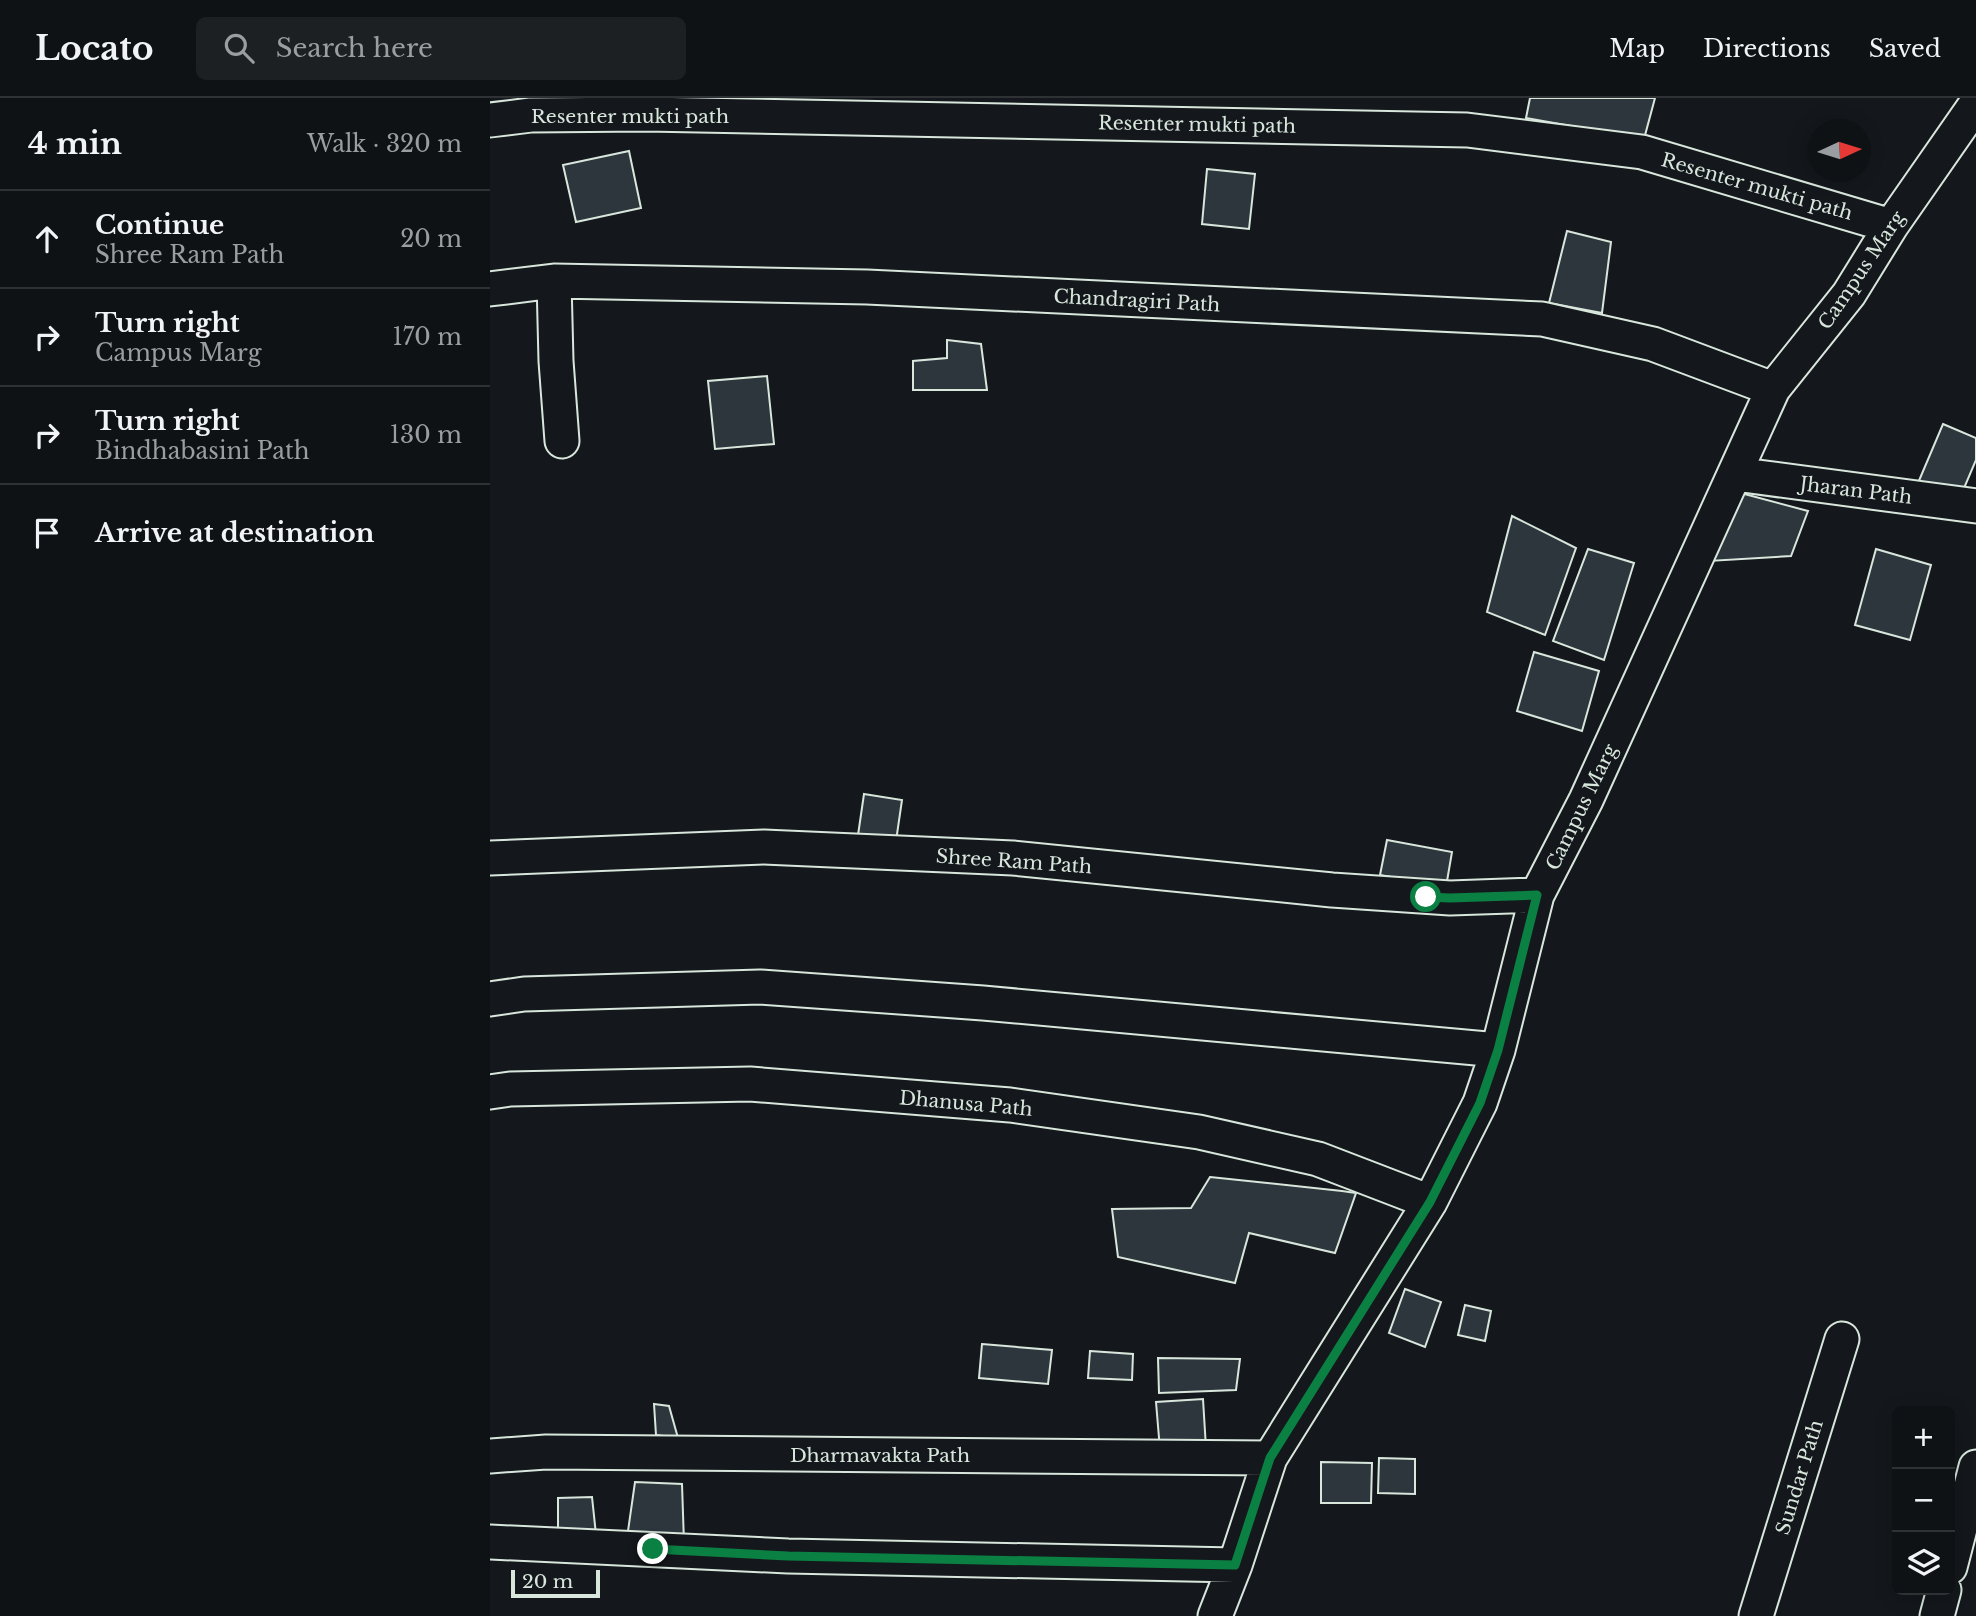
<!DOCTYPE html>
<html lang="en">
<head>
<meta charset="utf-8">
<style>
  :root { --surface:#0f1215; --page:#1d2022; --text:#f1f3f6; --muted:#9b9ea0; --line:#2f3234 }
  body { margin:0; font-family:"Libre Baskerville",serif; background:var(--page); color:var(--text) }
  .controls { position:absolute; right:21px; bottom:21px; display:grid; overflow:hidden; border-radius:10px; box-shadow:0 4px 18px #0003 }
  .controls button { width:63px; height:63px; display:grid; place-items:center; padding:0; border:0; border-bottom:2px solid var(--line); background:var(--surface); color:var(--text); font:35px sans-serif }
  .compass { position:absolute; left:1318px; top:21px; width:63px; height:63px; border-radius:50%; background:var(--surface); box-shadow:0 4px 18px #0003; rotate:86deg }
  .scale { position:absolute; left:21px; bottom:18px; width:89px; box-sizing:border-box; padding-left:7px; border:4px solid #d8e6dc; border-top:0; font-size:19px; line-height:24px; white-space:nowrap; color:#d8e6dc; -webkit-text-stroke:5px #14181c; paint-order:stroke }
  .stop { position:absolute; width:21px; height:21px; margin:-16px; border:5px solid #0b8043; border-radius:50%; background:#fff }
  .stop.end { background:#0b8043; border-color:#fff; box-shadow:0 2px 7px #0008 }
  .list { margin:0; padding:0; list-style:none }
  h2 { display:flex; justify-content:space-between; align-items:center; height:91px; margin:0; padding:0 28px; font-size:30px }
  h2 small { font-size:23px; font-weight:400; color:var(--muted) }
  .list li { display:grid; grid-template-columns:46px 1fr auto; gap:21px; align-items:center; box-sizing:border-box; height:98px; padding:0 28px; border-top:2px solid var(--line) }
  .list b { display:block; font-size:26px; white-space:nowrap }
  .list p { margin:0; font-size:23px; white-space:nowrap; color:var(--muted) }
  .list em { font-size:23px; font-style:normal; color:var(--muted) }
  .icon { flex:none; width:38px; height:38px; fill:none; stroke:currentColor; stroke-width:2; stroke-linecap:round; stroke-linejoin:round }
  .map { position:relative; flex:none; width:1486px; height:1518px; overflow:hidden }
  header { display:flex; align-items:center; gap:42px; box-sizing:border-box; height:98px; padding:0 35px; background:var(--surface); border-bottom:2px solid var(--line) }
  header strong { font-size:33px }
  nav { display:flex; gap:38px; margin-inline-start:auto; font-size:24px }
  .search { width:490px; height:63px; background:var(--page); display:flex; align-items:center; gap:18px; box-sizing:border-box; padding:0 24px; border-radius:10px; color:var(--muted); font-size:26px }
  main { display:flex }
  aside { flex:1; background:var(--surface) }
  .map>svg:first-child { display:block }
  .building { fill:#2c363c; stroke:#d8e6dc; stroke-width:2 }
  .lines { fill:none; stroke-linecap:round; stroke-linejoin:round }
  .minor-casing { stroke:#d8e6dc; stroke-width:37 }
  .minor { stroke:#14181c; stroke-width:33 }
  .route { stroke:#0b8043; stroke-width:9 }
  .labels { text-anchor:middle; stroke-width:5; stroke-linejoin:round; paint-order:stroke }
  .street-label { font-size:19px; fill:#d8e6dc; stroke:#14181c }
</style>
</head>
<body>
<header>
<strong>Locato</strong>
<div class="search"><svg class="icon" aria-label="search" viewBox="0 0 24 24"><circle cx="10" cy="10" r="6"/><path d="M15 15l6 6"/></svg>Search here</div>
<nav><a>Map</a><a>Directions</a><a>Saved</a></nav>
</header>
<main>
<aside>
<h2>4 min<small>Walk · 320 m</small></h2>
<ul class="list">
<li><svg class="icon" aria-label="ahead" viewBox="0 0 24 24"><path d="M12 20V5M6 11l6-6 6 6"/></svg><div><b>Continue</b><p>Shree Ram Path</p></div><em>20 m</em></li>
<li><svg class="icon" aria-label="right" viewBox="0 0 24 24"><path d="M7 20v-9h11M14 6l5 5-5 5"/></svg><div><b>Turn right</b><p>Campus Marg</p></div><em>170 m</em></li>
<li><svg class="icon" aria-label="right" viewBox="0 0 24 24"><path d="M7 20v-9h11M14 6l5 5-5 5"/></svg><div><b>Turn right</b><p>Bindhabasini Path</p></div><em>130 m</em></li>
<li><svg class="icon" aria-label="arrive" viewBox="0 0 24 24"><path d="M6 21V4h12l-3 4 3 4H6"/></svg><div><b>Arrive at destination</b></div></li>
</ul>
</aside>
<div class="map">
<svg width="1486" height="1518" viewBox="0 0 1486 1518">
  <rect width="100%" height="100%" fill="#14181c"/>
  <path class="building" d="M1040,0h125l-11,41 -118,-21z
    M139,53l12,57 -65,14 -13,-57z
    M717,71l48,5 -6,55 -47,-5z
    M1077,133l44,11 -9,71 -53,-10z
    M457,242l34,4 6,46h-74v-29l34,-3z
    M277,278l7,68 -59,5 -7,-68z
    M1453,326l33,14v22l-17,40 -41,-17z
    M1247,394l71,19 -17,45 -82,5z
    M1022,418l64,32 -31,87 -58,-23z
    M1098,451l46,14 -30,97 -51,-19z
    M1386,451l55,16 -21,75 -55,-15z
    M1044,554l65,19 -17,60 -65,-20z
    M374,696l38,6 -7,48 -38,-6z
    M897,742l65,12 -6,35 -66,-12z
    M720,1079l132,14 14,2 -21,60 -86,-20 -14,50 -117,-26 -6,-48 79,-1z
    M915,1191l36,13 -16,45 -36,-14z
    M975,1207l26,6 -6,30 -27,-6z
    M492,1246l70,6 -4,34 -69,-6z
    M600,1253l43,3 -1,26 -44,-2z
    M668,1260l82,1 -4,31 -77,3z
    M713,1301l3,49 -46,2 -4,-48z
    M164,1306l15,2 9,32 -22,-3z
    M889,1360l36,1v35l-37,-1z
    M831,1364l51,1 -1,40h-50z
    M145,1384l47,2 2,59 -57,-5z
    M102,1399l5,47 -39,-3v-43z"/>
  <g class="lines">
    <defs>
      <path id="minor" d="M0,22l41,-5 115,-1 821,16 175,22 249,74
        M64,183l2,80 6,80
        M0,191l64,-8 313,6 675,32 111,25 120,45
        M1245,376l241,32
        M0,760l274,-11 249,11 319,32 118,8 87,-3
        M0,901l34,-5 236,-7 223,16 515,47
        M0,994l20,-3 240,-5 260,21 189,27 119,27 112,43
        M0,1358l56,-4 724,6
        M0,1444l298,14 447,9
        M1460,1469l26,-100
        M725,1518l20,-51 35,-107 160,-256 50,-99 18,-53 39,-155 49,-95 187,-411 76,-95 42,-68 85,-122
        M1266,1518l86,-277
        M1447,1518l7,-26"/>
    </defs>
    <use href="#minor" class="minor-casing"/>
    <use href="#minor" class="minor"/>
  </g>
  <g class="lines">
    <path class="route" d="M163,1451l135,7 447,9 35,-107 160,-256 50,-99 18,-53 39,-155 -87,3 -24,-1"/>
  </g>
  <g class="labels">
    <g class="street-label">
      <text x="140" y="25">Resenter mukti path</text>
      <text transform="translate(707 26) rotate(1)" y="7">Resenter mukti path</text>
      <text transform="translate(1267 88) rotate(16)" y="7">Resenter mukti path</text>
      <text transform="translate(1371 172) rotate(-56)" y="7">Campus Marg</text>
      <text transform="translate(647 202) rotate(3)" y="7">Chandragiri Path</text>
      <text transform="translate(1366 392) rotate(7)" y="7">Jharan Path</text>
      <text transform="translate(1091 709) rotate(-64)" y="7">Campus Marg</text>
      <text transform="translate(524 763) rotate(4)" y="7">Shree Ram Path</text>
      <text transform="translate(476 1005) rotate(5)" y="7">Dhanusa Path</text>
      <text x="390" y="1364">Dharmavakta Path</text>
      <text transform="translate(1309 1379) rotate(-73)" y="7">Sundar Path</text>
    </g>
  </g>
</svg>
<div class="controls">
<button>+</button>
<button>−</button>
<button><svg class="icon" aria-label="layers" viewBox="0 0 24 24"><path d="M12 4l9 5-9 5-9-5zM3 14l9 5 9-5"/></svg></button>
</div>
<svg class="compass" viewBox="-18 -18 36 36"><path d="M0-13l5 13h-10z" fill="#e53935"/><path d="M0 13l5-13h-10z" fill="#9b9ea0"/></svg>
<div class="scale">20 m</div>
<div class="stop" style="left:936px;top:799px"></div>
<div class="stop end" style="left:163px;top:1451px"></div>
</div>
</main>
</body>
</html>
